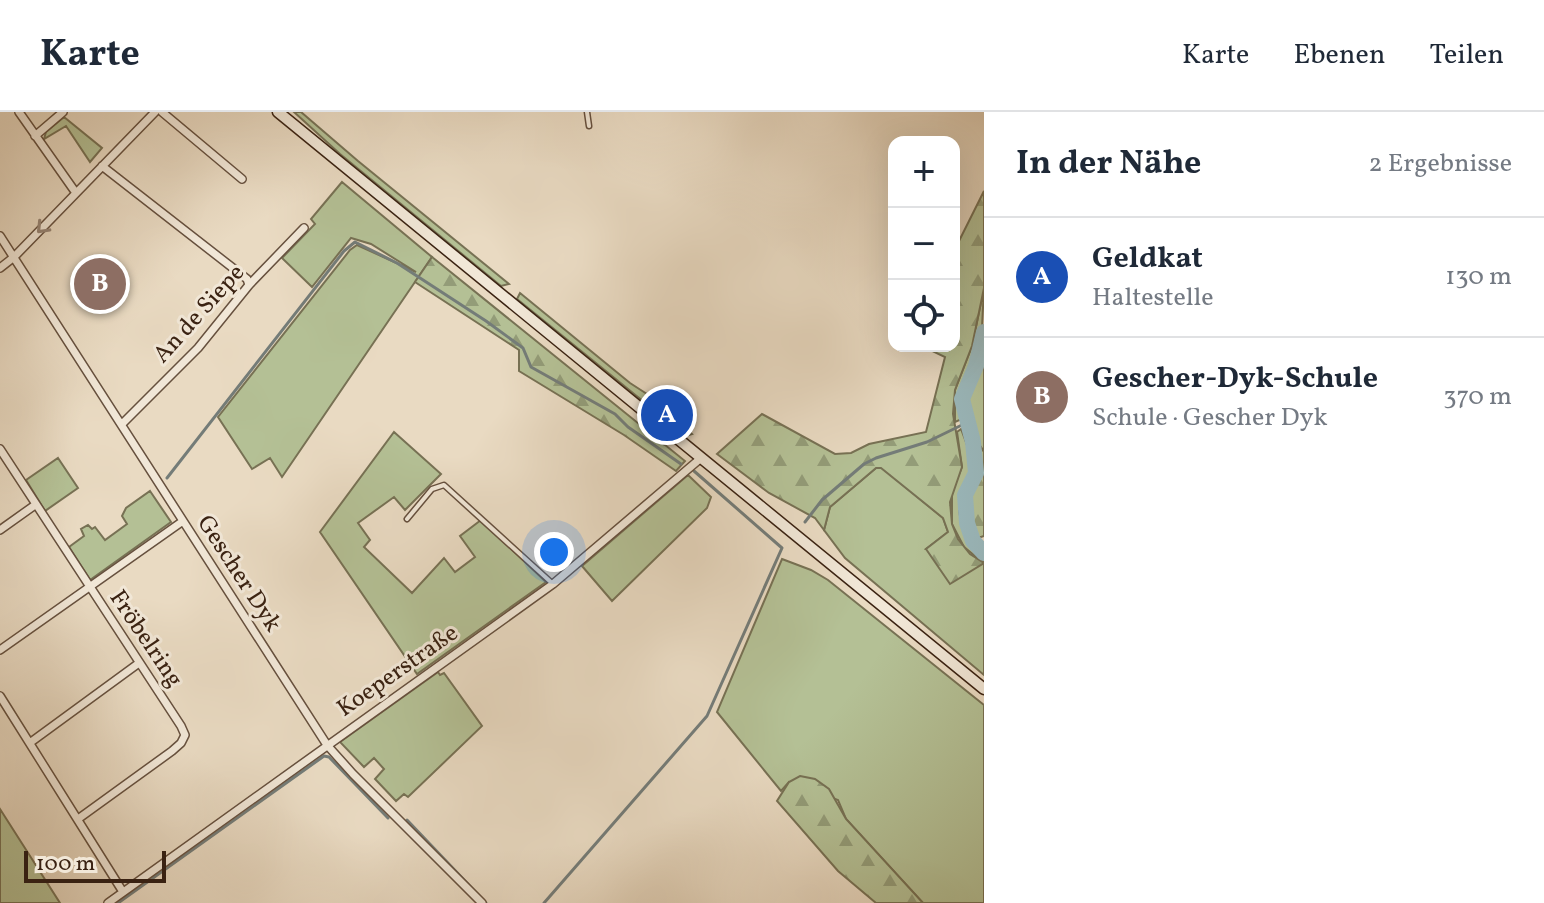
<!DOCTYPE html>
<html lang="de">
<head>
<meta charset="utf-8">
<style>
  :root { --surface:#fff; --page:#f2f2f3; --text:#1f2937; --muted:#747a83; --line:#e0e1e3; --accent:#8f2418 }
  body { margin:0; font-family:Vollkorn,serif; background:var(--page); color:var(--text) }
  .controls { position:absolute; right:24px; top:24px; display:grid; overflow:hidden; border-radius:16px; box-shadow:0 8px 32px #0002 }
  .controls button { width:72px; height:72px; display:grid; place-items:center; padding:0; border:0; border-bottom:2px solid var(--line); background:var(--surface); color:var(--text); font:40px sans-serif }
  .scale { position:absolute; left:24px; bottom:20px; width:142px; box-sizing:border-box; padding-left:8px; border:4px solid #3a2212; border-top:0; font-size:22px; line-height:28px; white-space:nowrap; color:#3a2212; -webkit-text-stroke:6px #f1e7d7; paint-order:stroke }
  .you { position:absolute; left:554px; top:440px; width:28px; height:28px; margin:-20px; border:6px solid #fff; border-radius:50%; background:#1a73e8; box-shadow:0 0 0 12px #1a73e833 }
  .badge { display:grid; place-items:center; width:52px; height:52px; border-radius:50%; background:var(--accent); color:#fff; font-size:26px; font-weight:700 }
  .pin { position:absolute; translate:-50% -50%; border:4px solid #fff; box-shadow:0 2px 8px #0006 }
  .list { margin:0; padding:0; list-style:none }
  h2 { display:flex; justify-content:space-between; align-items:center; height:104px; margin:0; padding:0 32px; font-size:34px }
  h2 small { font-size:26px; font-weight:400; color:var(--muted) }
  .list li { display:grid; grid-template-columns:52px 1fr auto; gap:24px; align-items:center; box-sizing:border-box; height:120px; padding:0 32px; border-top:2px solid var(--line) }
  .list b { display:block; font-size:30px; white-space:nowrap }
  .list p { margin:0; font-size:26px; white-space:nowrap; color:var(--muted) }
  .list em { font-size:26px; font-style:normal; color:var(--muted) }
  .icon { flex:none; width:44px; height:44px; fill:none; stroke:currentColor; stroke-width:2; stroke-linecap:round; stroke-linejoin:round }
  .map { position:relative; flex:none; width:984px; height:791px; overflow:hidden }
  header { display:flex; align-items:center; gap:48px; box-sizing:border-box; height:112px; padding:0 40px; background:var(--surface); border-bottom:2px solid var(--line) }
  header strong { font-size:38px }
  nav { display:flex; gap:44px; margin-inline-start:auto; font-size:28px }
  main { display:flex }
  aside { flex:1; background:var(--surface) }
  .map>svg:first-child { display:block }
  .green { fill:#b4c095; stroke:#777154; stroke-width:2 }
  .forest { fill:url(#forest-firs); stroke:#777154; stroke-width:2 }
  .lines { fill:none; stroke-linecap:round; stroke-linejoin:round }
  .stream { stroke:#747c78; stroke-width:3 }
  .river { stroke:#9ab8bc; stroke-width:16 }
  .lane-casing { stroke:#66503e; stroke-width:7 }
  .street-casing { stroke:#66503e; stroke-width:10 }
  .secondary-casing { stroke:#3a2212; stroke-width:13 }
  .lane { stroke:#f1e7d7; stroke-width:4 }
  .street { stroke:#f1e7d7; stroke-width:7 }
  .secondary { stroke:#f1e7d7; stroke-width:10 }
  .oneway { stroke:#968474 }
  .labels { text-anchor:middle; stroke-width:6; stroke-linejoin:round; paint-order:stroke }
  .street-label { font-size:24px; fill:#3a2212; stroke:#f1e7d7 }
</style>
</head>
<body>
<header>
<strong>Karte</strong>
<nav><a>Karte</a><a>Ebenen</a><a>Teilen</a></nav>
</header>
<main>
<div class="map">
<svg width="984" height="791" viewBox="0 0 984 791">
  <defs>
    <pattern id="forest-firs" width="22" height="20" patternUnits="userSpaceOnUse" patternTransform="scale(2)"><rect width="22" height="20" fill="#b4c095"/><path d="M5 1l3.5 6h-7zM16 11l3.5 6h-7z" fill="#939c78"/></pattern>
  </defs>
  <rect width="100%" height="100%" fill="#e9dac2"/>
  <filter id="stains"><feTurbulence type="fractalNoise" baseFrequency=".0025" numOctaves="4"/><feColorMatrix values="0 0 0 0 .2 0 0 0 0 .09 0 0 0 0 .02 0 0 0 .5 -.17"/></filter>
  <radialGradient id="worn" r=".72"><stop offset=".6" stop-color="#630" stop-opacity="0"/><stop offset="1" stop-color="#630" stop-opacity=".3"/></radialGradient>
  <path class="green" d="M294,0h7l57,49 151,123 -8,2 -161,-132z
    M64,5l38,31 -12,14 -24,-36 -22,13 2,-7z
    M342,70l90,75 -150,220 -12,-19 -18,11 -34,-52 132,-167 7,-5 59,27 -45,-28 -20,-6 -39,49 -30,-29 33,-34 -4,-5z
    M984,176l-2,39 -9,38 -14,35 3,19 -7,3v-32l17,-44z
    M520,181l110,90 20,13 42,38 -6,2 -169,-137z
    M984,235v105c-4,-7 -11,-14 -13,-22 -11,-32 6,-52 13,-83z
    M961,317c5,13 12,29 10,43 -2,9 -9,15 -11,23 -4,21 6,52 24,63v117l-139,-117 -21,-28 6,-23 46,-39 5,-1 62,51 5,14 -22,17 58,14 -20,-16 -12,-23v-32l10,-25 -5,-35z
    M394,320l47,42 -36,36 -11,-13 -36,26 12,17 -6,7 48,46 32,-35 11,14 20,-15 -15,-21 21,-16 65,62 -129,92 -97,-142z
    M58,346l20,30 -33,23 -19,-31z
    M688,363l23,22 -4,11 -95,93 -30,-35z
    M150,379l21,31 -81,58 -21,-33 15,-11 -3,-7 7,-4 4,4 3,-2 10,13 22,-16 -5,-8 4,-8z
    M782,447l29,11 17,10 156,125v198h-61l-77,-84 -8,-19 -49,-18 -8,9 -64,-79z
    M438,560l2,3 4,-2 38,53 -74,71 -4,-3 -8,7 -21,-22 9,-10 -10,-11 -10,9 -24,-25z
    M0,697l60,94h-60z"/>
  <path class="forest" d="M984,79v97l-12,58 -17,44 -2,24 9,53 -12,35 2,22 6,15 12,15 14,9 -34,21 -24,-35 22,-17 -5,-14 -62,-50h-5l-46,39 -6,23 -9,-12 -46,-25 -52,-39 45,-40 73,40 16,-1 18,-9 57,-12 19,-75 -23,-11h32v-95z
    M432,145l253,204 -9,10 -52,-36 -105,-64v-21l-104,-68z
    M979,332l5,8v84l-9,3 -8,-2 -4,-8 8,-35 9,-18z
    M800,664l15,3 14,10 17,30 77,84h-47l-38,-32 -61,-70 12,-19z"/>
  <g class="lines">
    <path class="stream" d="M167,366l177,-227 11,-9 42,21 89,58 37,27 8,19 84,47 13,13 53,37
      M805,410l17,-22 42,-36 12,-6 51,-16 39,-19
      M407,708l79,83
      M118,791l206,-147 5,1 59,61
      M544,791l163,-187 75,-168 -88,-77"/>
    <path class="river" d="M984,220l-8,34 -14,33 11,43 3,31 -11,22 2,28 6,18 11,12"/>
    <defs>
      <path id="lane" d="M587,0l2,14
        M407,407l25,-30 12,-4 109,99"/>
      <path id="street" d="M19,0l57,81
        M162,0l80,67
        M35,24l28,-24
        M102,54l145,113 2,6
        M0,124l327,509 26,29 129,129
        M0,156l14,-11 141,-145
        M122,312l76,-76 51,-63 55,-57
        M0,337l181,277 4,9 -4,8 -9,8 -94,68
        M0,418l35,-25
        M0,538l183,-129
        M0,584l123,196
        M31,630l108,-79
        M108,791l445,-319 148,-126"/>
      <path id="secondary" d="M278,0l706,577"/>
    </defs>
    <use href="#lane" class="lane-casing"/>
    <use href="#street" class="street-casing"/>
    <use href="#secondary" class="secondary-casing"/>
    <use href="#lane" class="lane"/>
    <use href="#street" class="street"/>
    <use href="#secondary" class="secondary"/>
  </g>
  <defs><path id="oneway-chevron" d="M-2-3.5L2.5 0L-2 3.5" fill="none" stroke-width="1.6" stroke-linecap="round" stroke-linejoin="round" transform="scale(2)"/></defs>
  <use class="oneway" href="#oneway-chevron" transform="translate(42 116) rotate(134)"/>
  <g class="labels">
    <g class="street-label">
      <text transform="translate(198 201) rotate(-48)" y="8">An de Siepe</text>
      <text transform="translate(240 461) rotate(57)" y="8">Gescher Dyk</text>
      <text transform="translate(147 526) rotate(56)" y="8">Fröbelring</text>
      <text transform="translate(397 558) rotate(-35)" y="8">Koeperstraße</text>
    </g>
  </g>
  <rect width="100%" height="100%" filter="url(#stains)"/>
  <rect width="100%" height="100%" fill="url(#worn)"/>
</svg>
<div class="controls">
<button>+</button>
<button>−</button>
<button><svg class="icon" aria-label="locate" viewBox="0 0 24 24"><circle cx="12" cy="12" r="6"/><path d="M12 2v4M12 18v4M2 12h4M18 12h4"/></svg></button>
</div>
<div class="scale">100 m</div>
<div class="you"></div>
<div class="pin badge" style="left:667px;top:303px;background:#1a4fb4">A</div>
<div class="pin badge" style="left:100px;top:172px;background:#8d6e63">B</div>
</div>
<aside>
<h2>In der Nähe<small>2 Ergebnisse</small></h2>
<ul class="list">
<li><span class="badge" style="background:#1a4fb4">A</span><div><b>Geldkat</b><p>Haltestelle</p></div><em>130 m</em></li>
<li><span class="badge" style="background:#8d6e63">B</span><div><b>Gescher-Dyk-Schule</b><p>Schule · Gescher Dyk</p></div><em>370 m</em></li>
</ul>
</aside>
</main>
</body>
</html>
